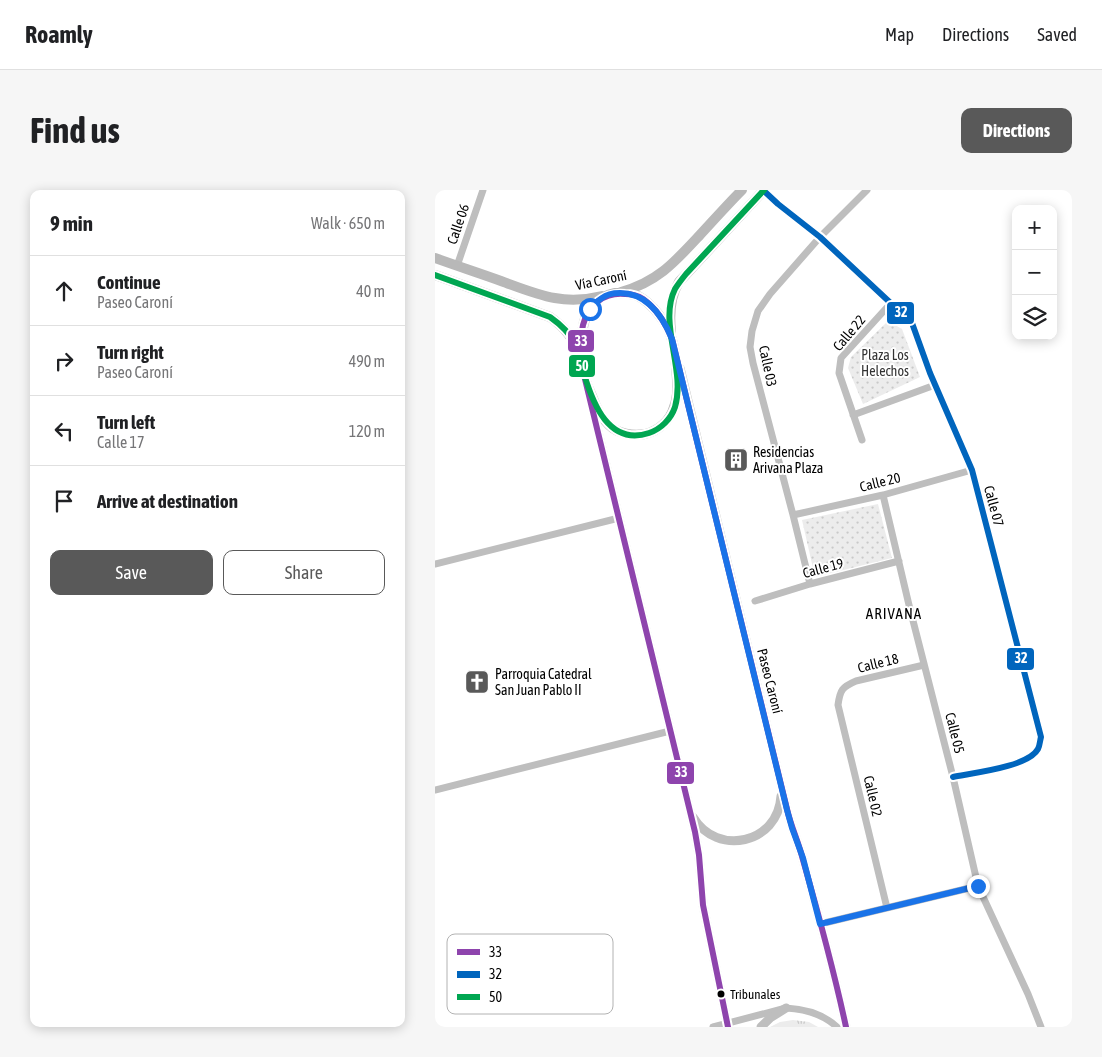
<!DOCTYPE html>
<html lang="en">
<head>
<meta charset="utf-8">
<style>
  :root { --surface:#fff; --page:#f6f6f6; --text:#202124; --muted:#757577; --line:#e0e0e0; --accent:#595959 }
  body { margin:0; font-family:"Asap Condensed",sans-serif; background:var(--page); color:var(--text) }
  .controls { position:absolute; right:15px; top:15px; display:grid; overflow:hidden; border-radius:10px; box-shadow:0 2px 12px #0003 }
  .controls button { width:45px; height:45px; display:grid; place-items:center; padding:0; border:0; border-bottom:1px solid var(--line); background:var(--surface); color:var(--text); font:25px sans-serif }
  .stop { position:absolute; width:15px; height:15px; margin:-11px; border:4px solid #1a73e8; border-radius:50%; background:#fff }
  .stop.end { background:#1a73e8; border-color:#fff; box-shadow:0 1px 5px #0008 }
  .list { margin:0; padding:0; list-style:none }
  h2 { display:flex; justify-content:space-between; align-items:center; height:65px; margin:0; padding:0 20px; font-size:21px }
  h2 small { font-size:16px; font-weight:400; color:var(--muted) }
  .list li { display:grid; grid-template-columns:32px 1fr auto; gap:15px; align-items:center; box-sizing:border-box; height:70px; padding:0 20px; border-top:1px solid var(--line) }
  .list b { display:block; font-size:19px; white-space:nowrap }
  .list p { margin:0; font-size:16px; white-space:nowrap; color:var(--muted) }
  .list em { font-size:16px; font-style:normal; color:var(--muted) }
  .actions { display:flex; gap:10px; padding:15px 20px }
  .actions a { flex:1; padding:11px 0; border:1px solid var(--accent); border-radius:10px; text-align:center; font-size:18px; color:var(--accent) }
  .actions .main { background:var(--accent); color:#fff }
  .icon { flex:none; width:28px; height:28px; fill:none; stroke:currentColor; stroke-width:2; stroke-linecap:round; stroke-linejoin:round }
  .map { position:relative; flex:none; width:637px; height:837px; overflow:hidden; border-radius:10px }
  header { display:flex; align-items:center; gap:30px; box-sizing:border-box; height:70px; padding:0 25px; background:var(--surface); border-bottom:1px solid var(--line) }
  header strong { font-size:24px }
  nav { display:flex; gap:28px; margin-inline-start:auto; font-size:18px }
  .intro { display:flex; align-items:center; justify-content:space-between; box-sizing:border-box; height:120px; padding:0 30px }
  h1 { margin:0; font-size:35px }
  .button { padding:12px 22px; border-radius:10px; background:var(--accent); color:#fff; font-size:18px; font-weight:700 }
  main { display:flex; gap:30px; padding:0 30px }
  aside { flex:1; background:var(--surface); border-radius:10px; box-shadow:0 2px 12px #0003 }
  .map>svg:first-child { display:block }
  .grass { fill:url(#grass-tufts) }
  .park { fill:url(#park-dots) }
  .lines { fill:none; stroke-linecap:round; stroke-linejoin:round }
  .minor { stroke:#bebebe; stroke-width:7 }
  .tertiary { stroke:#bebebe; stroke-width:9 }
  .secondary { stroke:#b8b8b8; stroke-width:10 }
  .bus-1-casing { stroke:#fff; stroke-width:10 }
  .bus-2-casing { stroke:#fff; stroke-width:10 }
  .bus-3-casing { stroke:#fff; stroke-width:10 }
  .bus-1 { stroke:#8e44ad; stroke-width:6 }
  .bus-2 { stroke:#0065bd; stroke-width:6 }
  .bus-3 { stroke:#00a651; stroke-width:6 }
  .route { stroke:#1a73e8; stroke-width:6 }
  .bus-dot { fill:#000; stroke:#fff; stroke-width:2 }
  .labels { text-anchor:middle; stroke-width:4; stroke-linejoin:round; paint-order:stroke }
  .bus-label { font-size:13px; fill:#000; stroke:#fff; text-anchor:start }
  .street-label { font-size:14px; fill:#000; stroke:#fff }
  .park-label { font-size:14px; fill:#333; stroke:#fff }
  .poi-label { font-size:14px; fill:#000; stroke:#fff; text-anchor:start }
  .neighbourhood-label { font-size:15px; letter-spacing:1px; fill:#000; stroke:#fff }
  .key { fill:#fff; stroke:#b2b2b2; stroke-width:1 }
  .key-label { font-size:14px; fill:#000 }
  .line-badge { stroke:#fff; stroke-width:2 }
  .badge-label { font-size:14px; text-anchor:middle; font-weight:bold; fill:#fff }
</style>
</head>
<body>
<header>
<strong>Roamly</strong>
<nav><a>Map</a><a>Directions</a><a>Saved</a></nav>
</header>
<div class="intro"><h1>Find us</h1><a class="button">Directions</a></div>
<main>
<aside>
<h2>9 min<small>Walk · 650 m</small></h2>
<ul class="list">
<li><svg class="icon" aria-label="ahead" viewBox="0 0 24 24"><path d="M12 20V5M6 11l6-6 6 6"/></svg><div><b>Continue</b><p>Paseo Caroní</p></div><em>40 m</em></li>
<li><svg class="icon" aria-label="right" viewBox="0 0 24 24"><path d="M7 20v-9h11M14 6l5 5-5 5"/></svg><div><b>Turn right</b><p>Paseo Caroní</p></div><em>490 m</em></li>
<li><svg class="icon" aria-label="left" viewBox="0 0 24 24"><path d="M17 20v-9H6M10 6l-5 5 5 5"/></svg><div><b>Turn left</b><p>Calle 17</p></div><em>120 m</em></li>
<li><svg class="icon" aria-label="arrive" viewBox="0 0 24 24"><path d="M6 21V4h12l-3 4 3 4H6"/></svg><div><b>Arrive at destination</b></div></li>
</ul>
<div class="actions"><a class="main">Save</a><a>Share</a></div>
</aside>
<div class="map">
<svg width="637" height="837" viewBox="0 0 637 837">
  <defs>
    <pattern id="grass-tufts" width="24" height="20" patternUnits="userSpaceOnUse" patternTransform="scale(1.25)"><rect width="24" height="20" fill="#ececec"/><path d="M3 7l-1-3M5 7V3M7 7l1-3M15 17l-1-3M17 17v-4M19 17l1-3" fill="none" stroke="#c9c9c9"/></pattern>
    <pattern id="park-dots" width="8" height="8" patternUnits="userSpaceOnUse" patternTransform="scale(1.25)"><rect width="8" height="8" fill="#ececec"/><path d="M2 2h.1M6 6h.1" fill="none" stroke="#c9c9c9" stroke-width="1.8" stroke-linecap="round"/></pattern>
  </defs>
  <rect width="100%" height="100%" fill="#fff"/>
  <path class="grass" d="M358,830l16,2 9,5h-48l10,-5z"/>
  <path class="park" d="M453,131l14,8 18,48 -57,27 -15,-36 3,-11z
    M443,314l14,54 -77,19 -13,-57z"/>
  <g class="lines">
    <path class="minor" d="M328,0l15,14 42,33 92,86 18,50 42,97 69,267c-1,3 -1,8 -3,12 -10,18 -65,24 -85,28
      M22,76l26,-76
      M418,225l82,-30
      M427,250l-23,-67 2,-15 50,-55
      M448,305l26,110 44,172 25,109 50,108 13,33
      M358,325l90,-20 89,-25
      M0,374l184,-46
      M375,394l-17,-69 -40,-152 -3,-16 2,-16 6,-20 12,-17 50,-57 47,-47
      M320,411l55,-17 89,-23
      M0,600l235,-59
      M452,718l-49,-203c2,-15 4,-18 18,-24l68,-16
      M385,734l158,-38
      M278,837l73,-19c19,1 37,6 51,19"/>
    <path class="tertiary" d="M245,178l107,441c4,18 12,34 16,51 16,56 31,111 43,167
      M155,209l105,433 4,23 4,50 25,122
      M258,627c24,40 85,27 88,-21
      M326,837l9,-9 16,-10"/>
    <path class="secondary" d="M0,68c22,8 44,15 66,23 36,13 61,25 101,15
      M0,85l115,42c14,10 24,21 29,37
      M186,102c36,-10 53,-29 78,-56 14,-15 28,-31 43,-46
      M180,103c8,0 16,0 23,3 14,7 31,29 34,44 3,8 3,17 4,26 1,13 3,29 -2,41 -4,14 -16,24 -29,27 -12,2 -27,0 -36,-9 -8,-7 -13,-18 -17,-29 -3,-6 -6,-14 -8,-21 -2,-7 -2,-15 -2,-23 -2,-26 3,-53 33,-59z
      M236,141c-2,-18 -1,-34 8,-49l85,-92"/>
    <defs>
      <path id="bus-1" d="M293,837l-25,-122 -4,-50 -4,-23 -111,-457c-2,-16 -5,-34 -1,-50 5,-20 21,-33 42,-31 7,0 12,1 18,5 14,10 23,25 29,40l115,470c4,18 12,34 16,51 16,56 31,111 43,167"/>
      <path id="bus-2" d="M328,0l15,14 42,33 92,86 18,50 42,97 69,267c-1,3 -1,8 -3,12 -10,18 -65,24 -85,28"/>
      <path id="bus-3" d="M0,85l115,42c10,7 20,16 26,28 4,9 5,20 8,29 9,30 25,72 65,59 12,-4 22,-14 26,-26 11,-37 -17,-84 0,-118 3,-5 7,-10 11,-15l78,-84"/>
    </defs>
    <use href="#bus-1" class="bus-1-casing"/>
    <use href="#bus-2" class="bus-2-casing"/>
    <use href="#bus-3" class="bus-3-casing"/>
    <use href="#bus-1" class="bus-1"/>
    <use href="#bus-2" class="bus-2"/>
    <use href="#bus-3" class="bus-3"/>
  </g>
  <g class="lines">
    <path class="route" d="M155,119c4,-4 7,-8 12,-11 5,-4 12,-5 18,-5 27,0 43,24 52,46l115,471 5,18 11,30 17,66 158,-38"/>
  </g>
  <defs>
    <symbol id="building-square" viewBox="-11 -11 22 22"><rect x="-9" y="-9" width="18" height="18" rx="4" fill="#595959" stroke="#fff"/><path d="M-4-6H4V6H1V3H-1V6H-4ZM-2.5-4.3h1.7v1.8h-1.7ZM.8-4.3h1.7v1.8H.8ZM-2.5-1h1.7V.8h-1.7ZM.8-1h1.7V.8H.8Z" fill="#fff"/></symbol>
    <symbol id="church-square" viewBox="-11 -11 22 22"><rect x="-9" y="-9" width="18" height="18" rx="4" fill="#595959" stroke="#fff"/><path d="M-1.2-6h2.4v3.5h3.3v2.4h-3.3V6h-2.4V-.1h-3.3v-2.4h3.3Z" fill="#fff"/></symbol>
  </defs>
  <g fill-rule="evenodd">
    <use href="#building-square" x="287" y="256" width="28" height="28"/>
    <use href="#church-square" x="28" y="478" width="28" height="28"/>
  </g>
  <circle class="bus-dot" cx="286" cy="804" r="4.5"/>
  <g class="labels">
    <g class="bus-label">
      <text x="295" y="809">Tribunales</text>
    </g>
    <g class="street-label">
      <text transform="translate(23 34) rotate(-71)" y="5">Calle 06</text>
      <text transform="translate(166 90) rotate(-12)" y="5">Vía Caroní</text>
      <text transform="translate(414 143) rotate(-50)" y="5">Calle 22</text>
      <text transform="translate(333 176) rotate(78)" y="5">Calle 03</text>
      <text transform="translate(445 292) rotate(-14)" y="5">Calle 20</text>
      <text transform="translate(559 316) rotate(75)" y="5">Calle 07</text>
      <text transform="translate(388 378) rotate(-15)" y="5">Calle 19</text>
      <text transform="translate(443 473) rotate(-14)" y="5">Calle 18</text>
      <text transform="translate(335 491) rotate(76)" y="5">Paseo Caroní</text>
      <text transform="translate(520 543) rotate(76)" y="5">Calle 05</text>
      <text transform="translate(438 606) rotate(77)" y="5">Calle 02</text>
    </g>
    <g class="park-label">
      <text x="450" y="170">Plaza Los<tspan x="450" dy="16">Helechos</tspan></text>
    </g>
    <g class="poi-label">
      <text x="318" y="267">Residencias<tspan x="318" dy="16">Arivana Plaza</tspan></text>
      <text x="60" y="489">Parroquia Catedral<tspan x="60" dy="16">San Juan Pablo II</tspan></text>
    </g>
    <g class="neighbourhood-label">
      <text x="459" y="429">ARIVANA</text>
    </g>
  </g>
  <rect x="12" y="744" width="166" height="80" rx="8" class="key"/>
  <rect x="22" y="759" width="23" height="6" fill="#8e44ad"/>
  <rect x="22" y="781" width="23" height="7" fill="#0065bd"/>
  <rect x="22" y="804" width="23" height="6" fill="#00a651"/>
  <g class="key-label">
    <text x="54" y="767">33</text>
    <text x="54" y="789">32</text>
    <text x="54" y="812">50</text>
  </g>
  <g class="line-badge">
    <rect x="451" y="111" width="29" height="24" rx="5" fill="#0065bd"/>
    <rect x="132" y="139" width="28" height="24" rx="5" fill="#8e44ad"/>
    <rect x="133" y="164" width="28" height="24" rx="5" fill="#00a651"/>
    <rect x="571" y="457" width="29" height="24" rx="5" fill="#0065bd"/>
    <rect x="231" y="571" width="29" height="24" rx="5" fill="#8e44ad"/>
  </g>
  <g class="badge-label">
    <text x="466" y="127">32</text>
    <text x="146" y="156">33</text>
    <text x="147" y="181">50</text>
    <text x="586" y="473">32</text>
    <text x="246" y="587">33</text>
  </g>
</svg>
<div class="controls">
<button>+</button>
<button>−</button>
<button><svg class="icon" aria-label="layers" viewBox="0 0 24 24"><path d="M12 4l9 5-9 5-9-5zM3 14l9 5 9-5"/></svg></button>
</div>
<div class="stop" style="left:155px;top:119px"></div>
<div class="stop end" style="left:543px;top:696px"></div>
</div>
</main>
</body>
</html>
